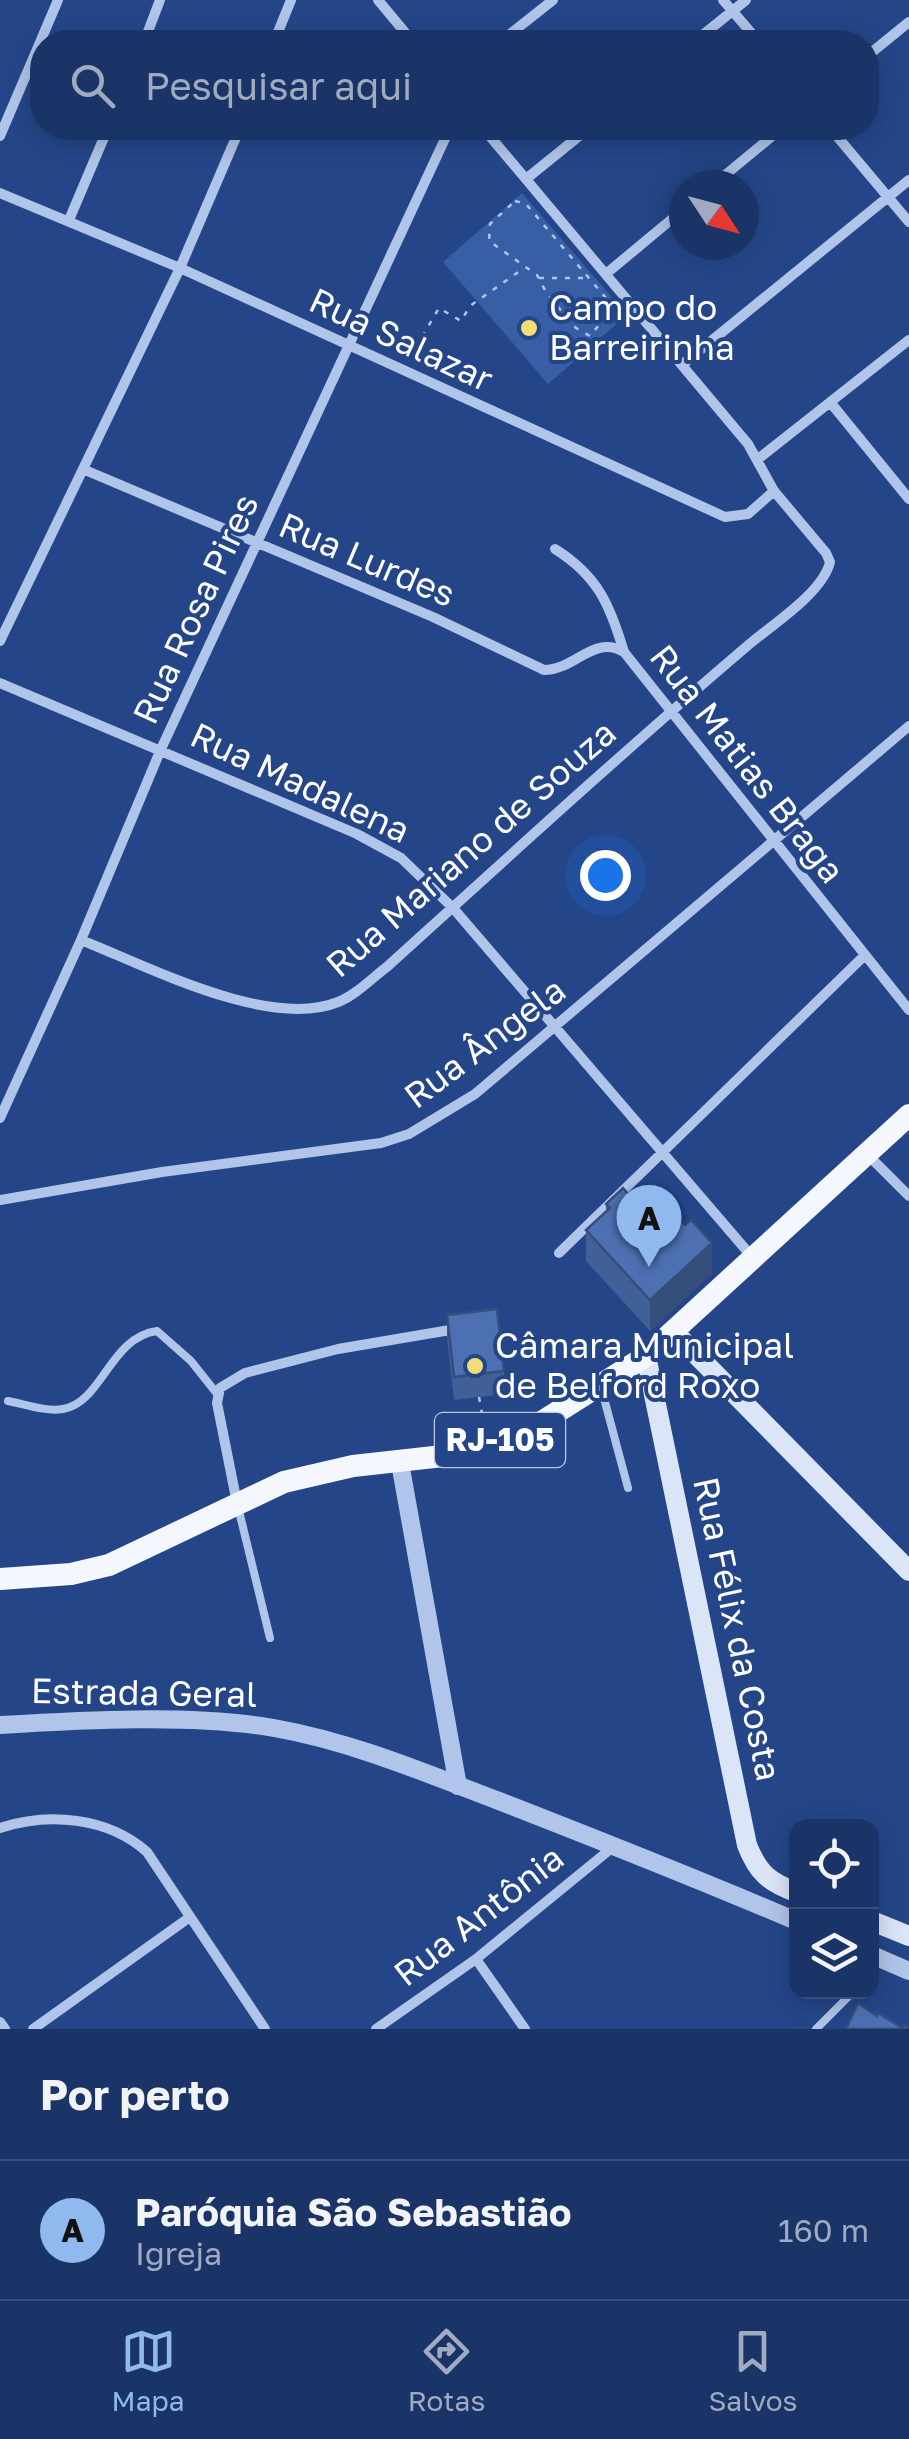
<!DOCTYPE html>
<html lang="pt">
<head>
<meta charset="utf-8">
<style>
  :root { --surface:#1b3467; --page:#243c6d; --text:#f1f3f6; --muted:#a0aac0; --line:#394f7b; --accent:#90b9f0 }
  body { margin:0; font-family:"Golos Text",sans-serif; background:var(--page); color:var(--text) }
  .controls { position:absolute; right:30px; bottom:30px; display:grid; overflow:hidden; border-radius:20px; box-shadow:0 5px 25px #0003 }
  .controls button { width:90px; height:90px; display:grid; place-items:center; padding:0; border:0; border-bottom:2px solid var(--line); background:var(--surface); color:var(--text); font:50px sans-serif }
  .compass { position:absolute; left:669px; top:170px; width:90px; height:90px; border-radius:50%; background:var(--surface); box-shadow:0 5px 25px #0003; rotate:126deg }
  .you { position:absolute; left:605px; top:875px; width:35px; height:35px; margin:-25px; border:8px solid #fff; border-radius:50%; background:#1a73e8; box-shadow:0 0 0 15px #1a73e833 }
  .badge { display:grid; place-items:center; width:65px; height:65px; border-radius:50%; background:var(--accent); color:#111; font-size:32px; font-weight:700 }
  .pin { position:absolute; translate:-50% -82px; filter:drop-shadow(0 2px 5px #0008) }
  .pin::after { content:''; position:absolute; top:52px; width:35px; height:30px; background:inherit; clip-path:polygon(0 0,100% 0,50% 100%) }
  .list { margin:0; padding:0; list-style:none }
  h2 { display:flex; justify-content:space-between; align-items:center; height:130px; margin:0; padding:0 40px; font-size:42px }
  h2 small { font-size:32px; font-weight:400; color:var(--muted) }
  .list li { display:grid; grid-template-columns:65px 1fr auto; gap:30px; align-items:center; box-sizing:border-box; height:140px; padding:0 40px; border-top:2px solid var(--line) }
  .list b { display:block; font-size:38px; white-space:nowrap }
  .list p { margin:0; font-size:32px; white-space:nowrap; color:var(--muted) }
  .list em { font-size:32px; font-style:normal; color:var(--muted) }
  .icon { flex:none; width:55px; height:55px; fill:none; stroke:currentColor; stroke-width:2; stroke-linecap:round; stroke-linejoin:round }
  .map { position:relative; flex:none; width:909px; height:2029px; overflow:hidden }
  .search { position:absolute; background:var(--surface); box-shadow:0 5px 25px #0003; left:30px; right:30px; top:30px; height:110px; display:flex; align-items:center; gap:25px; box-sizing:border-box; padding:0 35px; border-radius:40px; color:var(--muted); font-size:38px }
  .sheet { height:270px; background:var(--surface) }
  nav { display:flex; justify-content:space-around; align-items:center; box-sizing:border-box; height:140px; border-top:2px solid var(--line); background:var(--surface); font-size:28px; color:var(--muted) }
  nav a { display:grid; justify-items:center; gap:5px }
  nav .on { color:var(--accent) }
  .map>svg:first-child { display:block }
  .green { fill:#385fa6 }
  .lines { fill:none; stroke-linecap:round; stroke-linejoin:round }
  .path { stroke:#b1c5ea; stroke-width:2.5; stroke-dasharray:5 8; stroke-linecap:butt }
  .service { stroke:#b1c5ea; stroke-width:8 }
  .minor { stroke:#b1c5ea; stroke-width:10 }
  .tertiary { stroke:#b1c5ea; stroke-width:18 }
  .secondary { stroke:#dbe5f8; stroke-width:20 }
  .primary { stroke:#f4f7fe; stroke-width:22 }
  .wall { fill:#416098 }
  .shaded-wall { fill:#354e7c }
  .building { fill:#4c70b1; stroke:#354e7c; stroke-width:2.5 }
  .poi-dot { fill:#f4dc74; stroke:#244689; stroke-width:4 }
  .labels { text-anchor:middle; stroke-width:8; stroke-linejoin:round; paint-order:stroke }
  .shield { fill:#244689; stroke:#bdc8dc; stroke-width:2.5 }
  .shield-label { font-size:32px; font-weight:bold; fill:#fff }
  .poi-label { font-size:35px; fill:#fff; stroke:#244689; text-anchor:start }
  .street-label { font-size:35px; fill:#fff; stroke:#244689 }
</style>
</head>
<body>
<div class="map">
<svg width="909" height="2029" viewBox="0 0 909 2029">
  <rect width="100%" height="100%" fill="#244689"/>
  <path class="green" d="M522,193l105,122 -79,69 -105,-122z"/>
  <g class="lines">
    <path class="path" d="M515,201l11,3 85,100 -2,9 -19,23 -14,-8 -29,-34 -10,-19 -48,-34 1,-17z
      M539,278h47
      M409,359l30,-51 22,13 9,-15 54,-38
      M479,1397l5,28"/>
    <path class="service" d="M601,1387l27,101
      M8,1401c16,3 38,11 55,8 39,-6 47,-72 94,-78l34,30 27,34
      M238,1507l32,131
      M816,2029l37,-37"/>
    <path class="minor" d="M378,0l35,42
      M723,0l36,42
      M144,42l16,-42
      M274,42l17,-42
      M500,42l53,-42
      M694,42l52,-42
      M866,57l43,-35
      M830,128l79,94
      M0,136l58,-136
      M526,179l63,-51
      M713,185l69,-57
      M0,193l180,75 545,249 23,-3 26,-23
      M69,220l39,-92
      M607,273l77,-64
      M683,364l226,-184
      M830,402l79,97
      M758,459l151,-119
      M85,470l348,147 111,53c31,0 50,-36 80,-18
      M555,549c43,27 55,56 69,103l285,358
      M0,641l180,-373 60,-140
      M0,683l357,151 44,24 52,50 300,350
      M81,940c66,26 188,90 257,62 18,-7 34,-24 50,-36 118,-107 236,-215 358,-319 24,-21 77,-54 84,-85l-4,-9 -52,-62 -26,-47 -265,-316
      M0,1118l81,-178 80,-191 289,-621
      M867,1154l42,42
      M0,1200l162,-28 219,-29 28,-9 66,-40 434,-368
      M559,1253l305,-297
      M237,1503l-20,-100 3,-15 25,-15 93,-24 118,-20
      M0,1828c48,-16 108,-11 147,24l118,177
      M476,1959l49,70
      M0,2022l5,7
      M33,2029l157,-112
      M376,2029l100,-70 137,-112"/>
    <path class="tertiary" d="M400,1463l58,323
      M0,1725c83,-5 193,-11 274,3 79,14 151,45 225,73 100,39 199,78 297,120
      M872,1955l37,16"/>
    <path class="secondary" d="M675,1333l234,238
      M646,1356l101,489c11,28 22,37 49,47
      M872,1921l37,15"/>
    <path class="primary" d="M0,1579l71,-5 38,-9 175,-83 69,-16 99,-11 48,-15 43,-19 103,-65 263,-241"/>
  </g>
  <path class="wall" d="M629,1195v9l47,13 36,56 -62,58 -64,-70v-31l20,-18v-8z
    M447,1315l57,56v23l-50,6 -7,-62z"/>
  <path class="shaded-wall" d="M712,1243v30l-62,58v-31z"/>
  <path class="building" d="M653,1183l23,26 -3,4 12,12 6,-5 21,23 -62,57 -64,-70 24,-22 -4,-4 17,-16 6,7 -5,4 5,5z
    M497,1309l7,62 -50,6 -7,-62z
    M858,2003l19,13 1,-3 24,15 2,-3 5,2v2h-63z"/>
  <g class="poi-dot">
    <circle cx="529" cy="328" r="10"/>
    <circle cx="475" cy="1366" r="10"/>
  </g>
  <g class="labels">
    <rect class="shield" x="435" y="1413" width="130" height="54" rx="8"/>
    <g class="shield-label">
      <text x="500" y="1451">RJ-105</text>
    </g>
    <g class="poi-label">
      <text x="549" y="320">Campo do<tspan x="549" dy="40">Barreirinha</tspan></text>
      <text x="495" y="1358">Câmara Municipal<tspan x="495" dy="40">de Belford Roxo</tspan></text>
    </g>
    <g class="street-label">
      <text transform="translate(401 340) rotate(25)" y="12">Rua Salazar</text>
      <text transform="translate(367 560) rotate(23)" y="12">Rua Lurdes</text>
      <text transform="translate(196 609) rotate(-65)" y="12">Rua Rosa Pires</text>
      <text transform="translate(747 764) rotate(52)" y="12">Rua Matias Braga</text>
      <text transform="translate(300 783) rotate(25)" y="12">Rua Madalena</text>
      <text transform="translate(471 849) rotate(-41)" y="12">Rua Mariano de Souza</text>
      <text transform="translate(485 1043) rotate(-37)" y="12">Rua Ângela</text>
      <text transform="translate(737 1629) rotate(78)" y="12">Rua Félix da Costa</text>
      <text transform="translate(144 1693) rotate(1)" y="12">Estrada Geral</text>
      <text transform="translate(479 1916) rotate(-38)" y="12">Rua Antônia</text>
    </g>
  </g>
</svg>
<div class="controls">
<button><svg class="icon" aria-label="locate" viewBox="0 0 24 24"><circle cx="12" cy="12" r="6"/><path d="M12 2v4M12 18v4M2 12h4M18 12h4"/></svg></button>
<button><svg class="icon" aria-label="layers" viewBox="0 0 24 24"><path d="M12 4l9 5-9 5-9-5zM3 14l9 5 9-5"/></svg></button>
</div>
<svg class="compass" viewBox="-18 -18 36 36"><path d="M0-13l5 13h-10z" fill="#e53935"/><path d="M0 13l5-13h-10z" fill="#a0aac0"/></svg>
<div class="you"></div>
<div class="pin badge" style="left:649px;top:1267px">A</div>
<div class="search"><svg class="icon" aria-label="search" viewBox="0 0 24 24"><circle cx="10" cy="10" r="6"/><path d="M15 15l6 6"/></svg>Pesquisar aqui</div>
</div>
<section class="sheet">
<h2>Por perto<small></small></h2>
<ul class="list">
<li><span class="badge">A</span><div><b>Paróquia São Sebastião</b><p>Igreja</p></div><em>160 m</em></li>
</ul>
</section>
<nav>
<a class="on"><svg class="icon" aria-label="map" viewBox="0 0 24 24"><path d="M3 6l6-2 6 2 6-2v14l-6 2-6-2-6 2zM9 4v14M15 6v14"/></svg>Mapa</a>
<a><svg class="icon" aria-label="directions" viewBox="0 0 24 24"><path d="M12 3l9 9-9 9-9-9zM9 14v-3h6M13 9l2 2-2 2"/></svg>Rotas</a>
<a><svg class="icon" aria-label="saved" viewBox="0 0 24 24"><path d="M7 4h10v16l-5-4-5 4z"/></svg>Salvos</a>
</nav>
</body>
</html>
